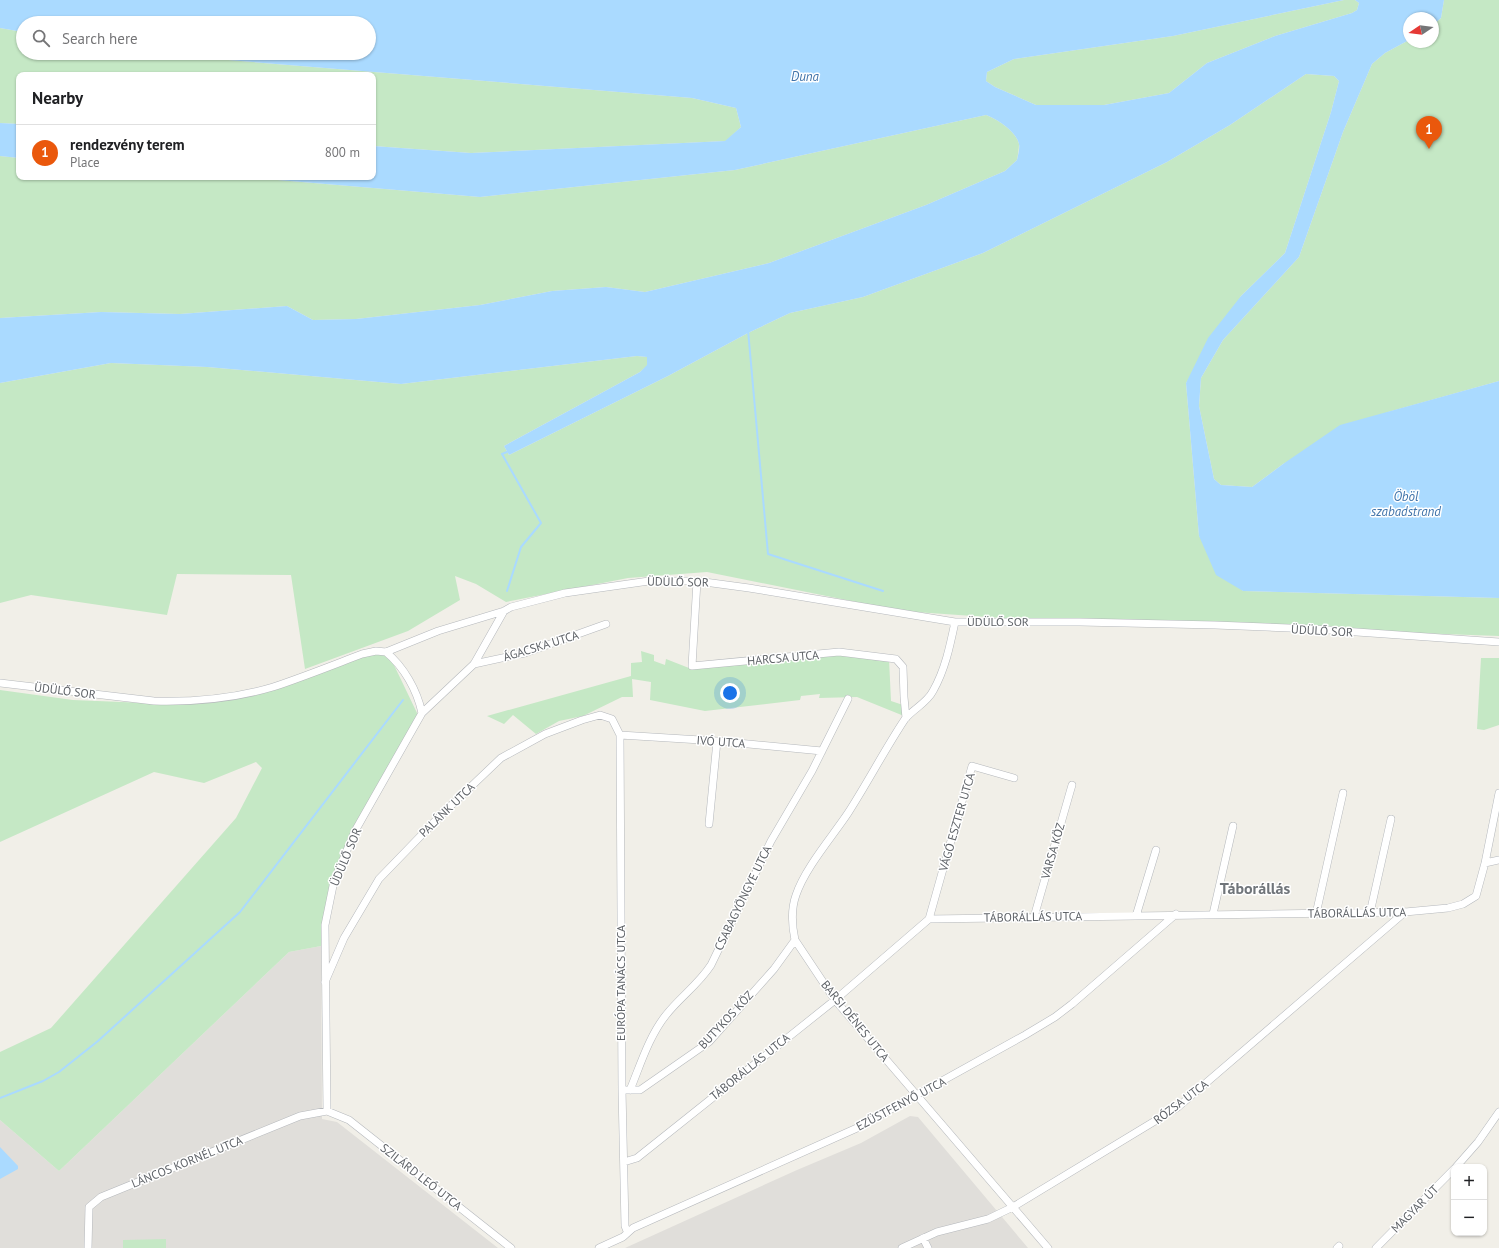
<!DOCTYPE html>
<html lang="en">
<head>
<meta charset="utf-8">
<style>
  :root { --surface:#fff; --page:#f2f2f2; --text:#202124; --muted:#757577; --line:#e0e0e0; --accent:#ea580c }
  body { margin:0; font-family:"PT Sans",sans-serif; background:var(--page); color:var(--text) }
  .controls { position:absolute; right:12px; bottom:12px; display:grid; overflow:hidden; border-radius:8px; box-shadow:0 1px 3px #0004 }
  .controls button { width:36px; height:36px; display:grid; place-items:center; padding:0; border:0; border-bottom:1px solid var(--line); background:var(--surface); color:var(--text); font:20px sans-serif }
  .compass { position:absolute; left:1403px; top:12px; width:36px; height:36px; border-radius:50%; background:var(--surface); box-shadow:0 1px 3px #0004; rotate:257deg }
  .you { position:absolute; left:730px; top:693px; width:14px; height:14px; margin:-10px; border:3px solid #fff; border-radius:50%; background:#1a73e8; box-shadow:0 0 0 6px #1a73e833 }
  .badge { display:grid; place-items:center; width:26px; height:26px; border-radius:50%; background:var(--accent); color:#fff; font-size:13px; font-weight:700 }
  .pin { position:absolute; translate:-50% -33px; filter:drop-shadow(0 1px 2px #0008) }
  .pin::after { content:''; position:absolute; top:21px; width:14px; height:12px; background:inherit; clip-path:polygon(0 0,100% 0,50% 100%) }
  .list { margin:0; padding:0; list-style:none }
  h2 { display:flex; justify-content:space-between; align-items:center; height:52px; margin:0; padding:0 16px; font-size:17px }
  h2 small { font-size:13px; font-weight:400; color:var(--muted) }
  .list li { display:grid; grid-template-columns:26px 1fr auto; gap:12px; align-items:center; box-sizing:border-box; height:56px; padding:0 16px; border-top:1px solid var(--line) }
  .list b { display:block; font-size:15px; white-space:nowrap }
  .list p { margin:0; font-size:13px; white-space:nowrap; color:var(--muted) }
  .list em { font-size:13px; font-style:normal; color:var(--muted) }
  .icon { flex:none; width:22px; height:22px; fill:none; stroke:currentColor; stroke-width:2; stroke-linecap:round; stroke-linejoin:round }
  .map { position:relative; flex:none; width:1499px; height:1248px; overflow:hidden }
  .search { position:absolute; background:var(--surface); box-shadow:0 1px 3px #0004; left:16px; top:16px; width:360px; height:44px; display:flex; align-items:center; gap:10px; box-sizing:border-box; padding:0 14px; border-radius:22px; color:var(--muted); font-size:15px }
  .panel { position:absolute; background:var(--surface); box-shadow:0 1px 3px #0004; left:16px; top:72px; width:360px; height:108px; border-radius:8px }
  .map>svg:first-child { display:block }
  .industrial { fill:#e0deda }
  .green { fill:#c5e8c5 }
  .water { fill:#aadaff }
  .lines { fill:none; stroke-linecap:round; stroke-linejoin:round }
  .stream { stroke:#aadaff; stroke-width:2 }
  .minor-casing { stroke:#b5b8bc; stroke-width:8 }
  .minor { stroke:#fff; stroke-width:7 }
  .labels { text-anchor:middle; stroke-width:3; stroke-linejoin:round; paint-order:stroke }
  .street-label { font-size:12px; fill:#5f6368; stroke:#fff }
  .water-label { font-size:13px; font-style:italic; fill:#4174aa; stroke:#fff }
  .district-label { font-size:16px; font-weight:bold; fill:#70757a; stroke:#fff }
</style>
</head>
<body>
<div class="map">
<svg width="1499" height="1248" viewBox="0 0 1499 1248">
  <rect width="100%" height="100%" fill="#f1efe8"/>
  <path class="industrial" d="M321,946l1,173 15,3 161,126h-498v-128l59,51 230,-219z
    M910,1116l8,1 110,131h-403l172,-78 64,-27z"/>
  <path class="green" d="M1344,0h11l4,3 -2,7 -5,3 -77,23 -68,27 -38,30 -65,12h-68l-41,-18 -9,-6 1,-9 27,-13 159,-23z
    M1444,0h55v381l-111,31 -105,52 -31,23 -31,-2 -7,-6 -15,-73 2,-28 22,-38 76,-83 44,-125 29,-68 13,-11 24,-13v2h24v-17l8,-7z
    M0,28l23,4v21h119l550,45 44,10 5,19 -15,14 -255,12 -98,-7v-71h-354v49l-19,-1z
    M1306,74l28,2 5,5 -8,31 -46,141 -44,43 -55,87 13,153 44,55 256,7v38l-497,-18 -101,-7 -194,-39 -79,6 -122,24 -30,-18 -21,-8 5,24 -52,31 -103,38 -14,-94 -114,-1 -10,41 -136,-20 -31,8v-220l111,-20 96,4 194,17 236,-28 10,1 1,8 -8,7 -136,74 5,9 159,-79 80,-43 42,-20 73,-16 120,-44 184,-91 63,-37z
    M986,115c11,4 30,16 33,29 0,4 -1,11 -2,16l-12,11 -79,34 -157,58 -124,29 -39,-5 -54,4 -72,14 -124,14 -43,1 -26,-14 -107,8 -79,-2 -101,6v-162l19,2v19h222l239,20 255,-27z
    M382,650l11,13 25,52 -51,91 -37,81 -9,59 -32,6 -230,219 -59,-51v-68l51,-24 185,-210 26,-50 -6,-6 -52,21 -50,-11 -154,70v-152l73,10 97,4 73,-8z
    M641,651l13,4v6l11,4 1,-6 23,9 149,-13 51,4 2,42 12,4 1,11 -47,-19 -38,1 1,-4 -19,2 -1,4 -95,11 -55,-11 1,-18 -19,-3 1,18h-11l-39,19 -24,5 -23,13 -23,-19 -9,9 -17,-8 144,-40v-13l11,-1z
    M1481,658h18v67l-15,5 -7,-1z
    M166,1239v9h-43v-8z"/>
  <path class="water" d="M0,0h1344l-171,36 -159,23 -27,13 -1,9 9,6 41,18h68l65,-12 38,-30 68,-27 77,-23 5,-3 2,-7 -4,-3h89l-3,18 -8,7v-7h-24v22l-24,13 -13,11 -29,68 -44,125 -76,83 -22,38 -2,28 15,73 7,6 31,2 31,-23 57,-39 159,-44v217l-256,-7 -27,-16 -17,-39 -13,-153 22,-45 33,-42 44,-43 46,-141 8,-31 -5,-5 -28,-2 -76,51 -63,37 -184,91 -120,44 -73,16 -42,20 -80,43 -159,79 -5,-9 136,-74 7,-7v-8l-10,-1 -236,28 -194,-17 -96,-4 -111,20v-65l101,-6 79,2 107,-8 26,14 43,-1 124,-14 72,-14 54,-4 39,5 124,-29 157,-58 79,-34 12,-11c1,-5 3,-12 2,-16 -3,-13 -22,-25 -33,-29l-251,55 -255,27 -239,-20h132v-31l98,7 254,-12 16,-14 -5,-19 -44,-10 -550,-45h227v-30h-346v9l-23,-4z
    M0,123l19,1v34l-19,-2z
    M0,1147l18,19v3l-18,10z"/>
  <g class="lines">
    <path class="stream" d="M748,330l20,224 115,37
      M507,452l-5,2 39,69 -20,24 -14,44
      M0,1098l43,-17 16,-9 39,-31 142,-129 163,-212"/>
    <defs>
      <path id="minor" d="M697,581l-5,85 147,-14 57,7 7,8 1,30 2,21
        M955,622c-5,24 -10,48 -22,69 -6,12 -20,18 -28,28 -20,30 -37,63 -57,94 -16,24 -43,55 -52,82 -5,14 -4,31 -1,45l40,60 213,248
        M474,664l51,-11 81,-29
        M0,683l154,18c38,1 82,-3 119,-14 30,-10 60,-22 89,-33l14,-3 10,1 52,-21 66,-20 7,-4 54,-14 84,-12h48l52,7 206,34h125l135,3 99,4 185,13
        M422,713l52,-49 30,-53
        M620,735l97,6 105,10
        M709,824l8,-83
        M1485,863l14,-3
        M1370,913l21,-94
        M1213,914l20,-88
        M1316,914l27,-121
        M1136,916l20,-66
        M1034,917l38,-132
        M929,919l43,-153 42,12
        M325,982l19,-44 35,-59 59,-61 63,-60 44,-24 37,-14 18,-5 12,4 8,16 2,355 3,136 2,5
        M626,1090h14l69,-48 65,-73 21,-29
        M630,1090c10,-24 19,-54 36,-75 14,-18 32,-30 45,-50l60,-124 41,-70 36,-72
        M327,1111l-2,-186 9,-44 21,-50 67,-118c-5,-23 -18,-46 -36,-61
        M624,1162l13,-4 198,-158 94,-81 476,-7 43,-4 15,-4 13,-8 9,-33 14,-70
        M1456,1167l22,-25 21,-30
        M923,1238l5,10
        M88,1248l1,-41 12,-10 199,-81 27,-5 22,9 162,128
        M599,1248l24,-11 10,-9 224,-100 168,-93 30,-18 17,-13 104,-90
        M902,1248l35,-16 51,-13 25,-12 165,-100 227,-195
        M1337,1248l2,-2
        M1376,1248l78,-79"/>
    </defs>
    <use href="#minor" class="minor-casing"/>
    <use href="#minor" class="minor"/>
  </g>
  <g class="labels">
    <g class="street-label">
      <text transform="translate(678 582) rotate(1)" y="4">ÜDÜLŐ SOR</text>
      <text x="998" y="626">ÜDÜLŐ SOR</text>
      <text transform="translate(1322 631) rotate(3)" y="4">ÜDÜLŐ SOR</text>
      <text transform="translate(541 646) rotate(-17)" y="4">ÁGACSKA UTCA</text>
      <text transform="translate(783 658) rotate(-5)" y="4">HARCSA UTCA</text>
      <text transform="translate(65 691) rotate(7)" y="4">ÜDÜLŐ SOR</text>
      <text transform="translate(721 742) rotate(4)" y="4">IVÓ UTCA</text>
      <text transform="translate(447 810) rotate(-44)" y="4">PALÁNK UTCA</text>
      <text transform="translate(957 822) rotate(-74)" y="4">VÁGÓ ESZTER UTCA</text>
      <text transform="translate(1053 851) rotate(-74)" y="4">VARSA KÖZ</text>
      <text transform="translate(346 857) rotate(-67)" y="4">ÜDÜLŐ SOR</text>
      <text transform="translate(743 898) rotate(-64)" y="4">CSABAGYÖNGYE UTCA</text>
      <text transform="translate(1357 913) rotate(-1)" y="4">TÁBORÁLLÁS UTCA</text>
      <text transform="translate(1033 917) rotate(-1)" y="4">TÁBORÁLLÁS UTCA</text>
      <text transform="translate(621 983) rotate(-90)" y="4">EURÓPA TANÁCS UTCA</text>
      <text transform="translate(726 1020) rotate(-47)" y="4">BUTYKOS KÖZ</text>
      <text transform="translate(855 1021) rotate(51)" y="4">BARSI DÉNES UTCA</text>
      <text transform="translate(750 1067) rotate(-39)" y="4">TÁBORÁLLÁS UTCA</text>
      <text transform="translate(1181 1102) rotate(-37)" y="4">RÓZSA UTCA</text>
      <text transform="translate(901 1104) rotate(-28)" y="4">EZÜSTFENYŐ UTCA</text>
      <text transform="translate(187 1162) rotate(-22)" y="4">LÁNCOS KORNÉL UTCA</text>
      <text transform="translate(421 1177) rotate(38)" y="4">SZILÁRD LEÓ UTCA</text>
      <text transform="translate(1415 1209) rotate(-45)" y="4">MAGYAR ÚT</text>
    </g>
    <g class="water-label">
      <text x="805" y="81">Duna</text>
      <text x="1406" y="501">Öböl<tspan x="1406" dy="15">szabadstrand</tspan></text>
    </g>
    <g class="district-label">
      <text x="1255" y="894">Táborállás</text>
    </g>
  </g>
</svg>
<div class="controls">
<button>+</button>
<button>−</button>
</div>
<svg class="compass" viewBox="-18 -18 36 36"><path d="M0-13l5 13h-10z" fill="#e53935"/><path d="M0 13l5-13h-10z" fill="#757577"/></svg>
<div class="you"></div>
<div class="pin badge" style="left:1429px;top:149px">1</div>
<div class="search"><svg class="icon" aria-label="search" viewBox="0 0 24 24"><circle cx="10" cy="10" r="6"/><path d="M15 15l6 6"/></svg>Search here</div>
<section class="panel">
<h2>Nearby<small></small></h2>
<ul class="list">
<li><span class="badge">1</span><div><b>rendezvény terem</b><p>Place</p></div><em>800 m</em></li>
</ul>
</section>
</div>
</body>
</html>
